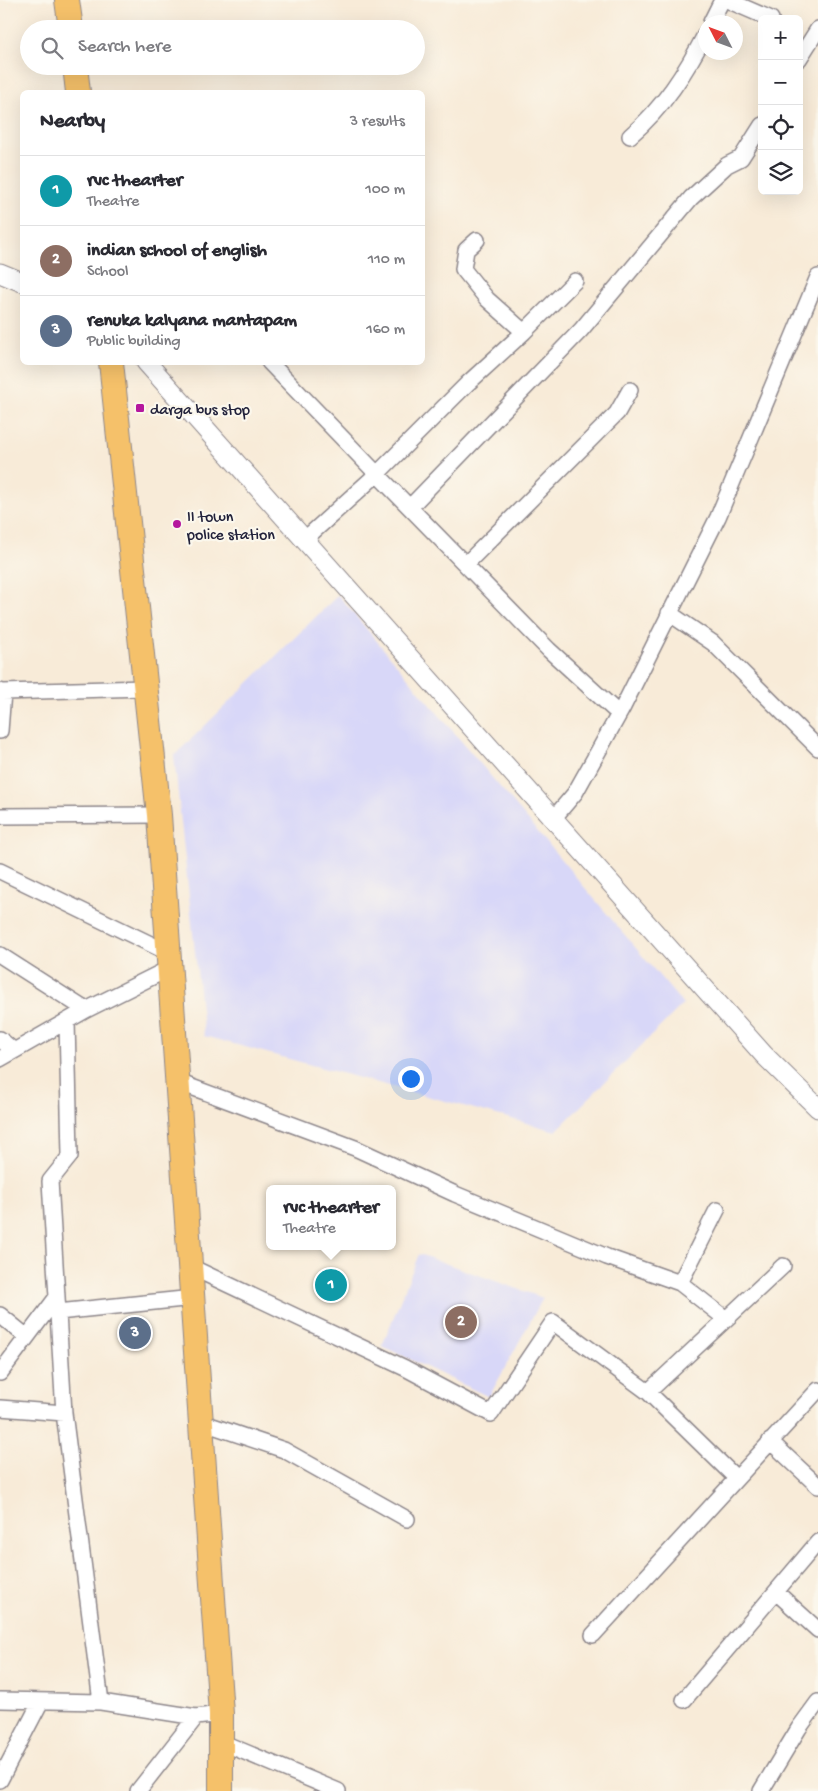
<!DOCTYPE html>
<html lang="en">
<head>
<meta charset="utf-8">
<style>
  :root { --surface:#fff; --page:#f7f7f7; --text:#2b2b33; --muted:#7c7c81; --line:#e1e1e2; --accent:#0b8043 }
  body { margin:0; font-family:"Gochi Hand",sans-serif; background:var(--page); color:var(--text) }
  .controls { position:absolute; right:15px; top:15px; display:grid; overflow:hidden; border-radius:8px; box-shadow:0 5px 20px #0002 }
  .controls button { width:45px; height:45px; display:grid; place-items:center; padding:0; border:0; border-bottom:1px solid var(--line); background:var(--surface); color:var(--text); font:25px sans-serif }
  .compass { position:absolute; left:698px; top:15px; width:45px; height:45px; border-radius:50%; background:var(--surface); box-shadow:0 5px 20px #0002; rotate:312deg }
  .you { position:absolute; left:410px; top:1078px; width:18px; height:18px; margin:-12px; border:4px solid #fff; border-radius:50%; background:#1a73e8; box-shadow:0 0 0 8px #1a73e833 }
  .badge { display:grid; place-items:center; width:32px; height:32px; border-radius:50%; background:var(--accent); color:#fff; font-size:16px; font-weight:700 }
  .pin { position:absolute; translate:-50% -50%; border:2px solid #fff; box-shadow:0 1px 5px #0006 }
  .popup { position:absolute; left:266px; top:1185px; width:130px; height:65px; box-sizing:border-box; display:grid; place-content:center; border-radius:8px; background:var(--surface); filter:drop-shadow(0 1px 4px #0005); font-size:16px; white-space:nowrap; color:var(--muted) }
  .popup b { font-size:19px; color:var(--text) }
  .popup::after { content:''; position:absolute; left:50%; top:100%; margin-left:-10px; border:10px solid transparent; border-top-color:var(--surface) }
  .list { margin:0; padding:0; list-style:none }
  h2 { display:flex; justify-content:space-between; align-items:center; height:65px; margin:0; padding:0 20px; font-size:21px }
  h2 small { font-size:16px; font-weight:400; color:var(--muted) }
  .list li { display:grid; grid-template-columns:32px 1fr auto; gap:15px; align-items:center; box-sizing:border-box; height:70px; padding:0 20px; border-top:1px solid var(--line) }
  .list b { display:block; font-size:19px; white-space:nowrap }
  .list p { margin:0; font-size:16px; white-space:nowrap; color:var(--muted) }
  .list em { font-size:16px; font-style:normal; color:var(--muted) }
  .icon { flex:none; width:28px; height:28px; fill:none; stroke:currentColor; stroke-width:2; stroke-linecap:round; stroke-linejoin:round }
  .map { position:relative; flex:none; width:818px; height:1791px; overflow:hidden }
  .search { position:absolute; background:var(--surface); box-shadow:0 5px 20px #0002; left:20px; top:20px; width:405px; height:55px; display:flex; align-items:center; gap:12px; box-sizing:border-box; padding:0 18px; border-radius:28px; color:var(--muted); font-size:19px }
  .panel { position:absolute; background:var(--surface); box-shadow:0 5px 20px #0002; left:20px; top:90px; width:405px; height:275px; border-radius:8px }
  .map>svg:first-child { display:block }
  .built { fill:#d8d7f8 }
  .lines { fill:none; stroke-linecap:round; stroke-linejoin:round }
  .minor-casing { stroke:#8d868a; stroke-width:18 }
  .tertiary-casing { stroke:#8d868a; stroke-width:21 }
  .primary-casing { stroke:#8d868a; stroke-width:26 }
  .minor { stroke:#fff; stroke-width:15 }
  .tertiary { stroke:#fff; stroke-width:19 }
  .primary { stroke:#f5c16b; stroke-width:24 }
  .poi-dot { fill:#b5179e; stroke:#fbf7ec; stroke-width:2 }
  .labels { text-anchor:middle; stroke-width:4.5; stroke-linejoin:round; paint-order:stroke }
  .poi-label { font-size:16px; fill:#22223b; stroke:#fbf7ec; text-anchor:start }
</style>
</head>
<body>
<div class="map">
<svg width="818" height="1791" viewBox="0 0 818 1791">
  <rect width="100%" height="100%" fill="#fbf7ec"/>
  <filter id="ink" filterUnits="userSpaceOnUse"><feTurbulence type="fractalNoise" baseFrequency=".02" numOctaves="2"/><feDisplacementMap in="SourceGraphic" scale="10" xChannelSelector="R" yChannelSelector="G"/><feConvolveMatrix kernelMatrix="1 2 1 2 8 2 1 2 1" color-interpolation-filters="sRGB"/></filter>
  <filter id="wash" filterUnits="userSpaceOnUse"><feTurbulence type="fractalNoise" baseFrequency=".0096" numOctaves="4" result="noise"/><feDisplacementMap in="SourceGraphic" scale="20" xChannelSelector="R" yChannelSelector="G"/><feGaussianBlur stdDeviation="1.12" result="paint"/><feColorMatrix in="noise" values="0 0 0 0 0 0 0 0 0 0 0 0 0 0 0 0 0 1.4 0 .05"/><feComposite in="paint" operator="in"/></filter>
  <g filter="url(#wash)">
    <rect width="100%" height="100%" fill="#f8ebd8"/>
    <path class="built" d="M338,595l345,409 -127,127 -352,-95 -30,-280z
      M419,1254l124,44 -54,99 -107,-51z"/>
  </g>
  <g filter="url(#ink)">
    <g class="lines">
      <defs>
        <path id="minor" d="M727,0l44,19
          M711,22l11,-22
          M799,59l19,-30
          M630,136c33,-28 56,-64 76,-103
          M524,332l51,-51
          M269,362l108,112 90,-90 57,-52 -37,-33 -24,-30 3,-19 11,-10
          M410,507l171,-177 110,-132 36,-33 14,-7 21,-33
          M305,539l72,-65 172,176 70,64
          M466,564l151,-151 13,-23
          M669,613l44,30 105,105
          M0,691l3,1 -3,39
          M3,692l142,-4
          M0,816l159,-1
          M553,819l22,-26 48,-86 95,-190 100,-240
          M0,871l169,82
          M0,955l86,55
          M67,1021l3,135 -20,25 14,232 37,289
          M0,1039l14,12
          M0,1059l86,-49 84,-42
          M178,1082l177,66 100,46 80,33 72,30 73,26
          M717,1210l-37,73 46,36
          M191,1267l214,101 86,46 62,-92 95,70
          M58,1312l135,-14
          M0,1315l27,22
          M0,1373l57,-76
          M0,1408l64,5
          M201,1422l83,28 123,69
          M770,1441l48,45
          M736,1478l-88,-86 135,-126
          M776,1592l42,38
          M593,1635l225,-245
          M0,1700l101,2 95,15 25,-3
          M684,1700l134,-158
          M221,1742l117,49
          M0,1780l41,-79
          M138,1791l58,-74
          M761,1791l38,-63 19,-26"/>
        <path id="tertiary" d="M0,273l22,9
          M146,362l618,693 54,53"/>
        <path id="primary" d="M67,0l4,29
          M75,66l3,26
          M111,362l48,453 62,899v77"/>
      </defs>
      <use href="#minor" class="minor-casing"/>
      <use href="#tertiary" class="tertiary-casing"/>
      <use href="#primary" class="primary-casing"/>
      <use href="#minor" class="minor"/>
      <use href="#tertiary" class="tertiary"/>
      <use href="#primary" class="primary"/>
    </g>
  </g>
  <g class="poi-dot">
    <rect x="135" y="403" width="10" height="10" rx="2.5"/>
    <circle cx="177" cy="524" r="5"/>
  </g>
  <g class="labels">
    <g class="poi-label">
      <text x="150" y="414">darga bus stop</text>
      <text x="187" y="521">II town<tspan x="187" dy="18">police station</tspan></text>
    </g>
  </g>
</svg>
<div class="controls">
<button>+</button>
<button>−</button>
<button><svg class="icon" aria-label="locate" viewBox="0 0 24 24"><circle cx="12" cy="12" r="6"/><path d="M12 2v4M12 18v4M2 12h4M18 12h4"/></svg></button>
<button><svg class="icon" aria-label="layers" viewBox="0 0 24 24"><path d="M12 4l9 5-9 5-9-5zM3 14l9 5 9-5"/></svg></button>
</div>
<svg class="compass" viewBox="-18 -18 36 36"><path d="M0-13l5 13h-10z" fill="#e53935"/><path d="M0 13l5-13h-10z" fill="#7c7c81"/></svg>
<div class="you"></div>
<div class="pin badge" style="left:331px;top:1285px;background:#0f9aa8">1</div>
<div class="popup"><b>rvc thearter</b>Theatre</div>
<div class="pin badge" style="left:461px;top:1322px;background:#8d6e63">2</div>
<div class="pin badge" style="left:135px;top:1333px;background:#5c6f8a">3</div>
<div class="search"><svg class="icon" aria-label="search" viewBox="0 0 24 24"><circle cx="10" cy="10" r="6"/><path d="M15 15l6 6"/></svg>Search here</div>
<section class="panel">
<h2>Nearby<small>3 results</small></h2>
<ul class="list">
<li><span class="badge" style="background:#0f9aa8">1</span><div><b>rvc thearter</b><p>Theatre</p></div><em>100 m</em></li>
<li><span class="badge" style="background:#8d6e63">2</span><div><b>indian school of english</b><p>School</p></div><em>110 m</em></li>
<li><span class="badge" style="background:#5c6f8a">3</span><div><b>renuka kalyana mantapam</b><p>Public building</p></div><em>160 m</em></li>
</ul>
</section>
</div>
</body>
</html>
